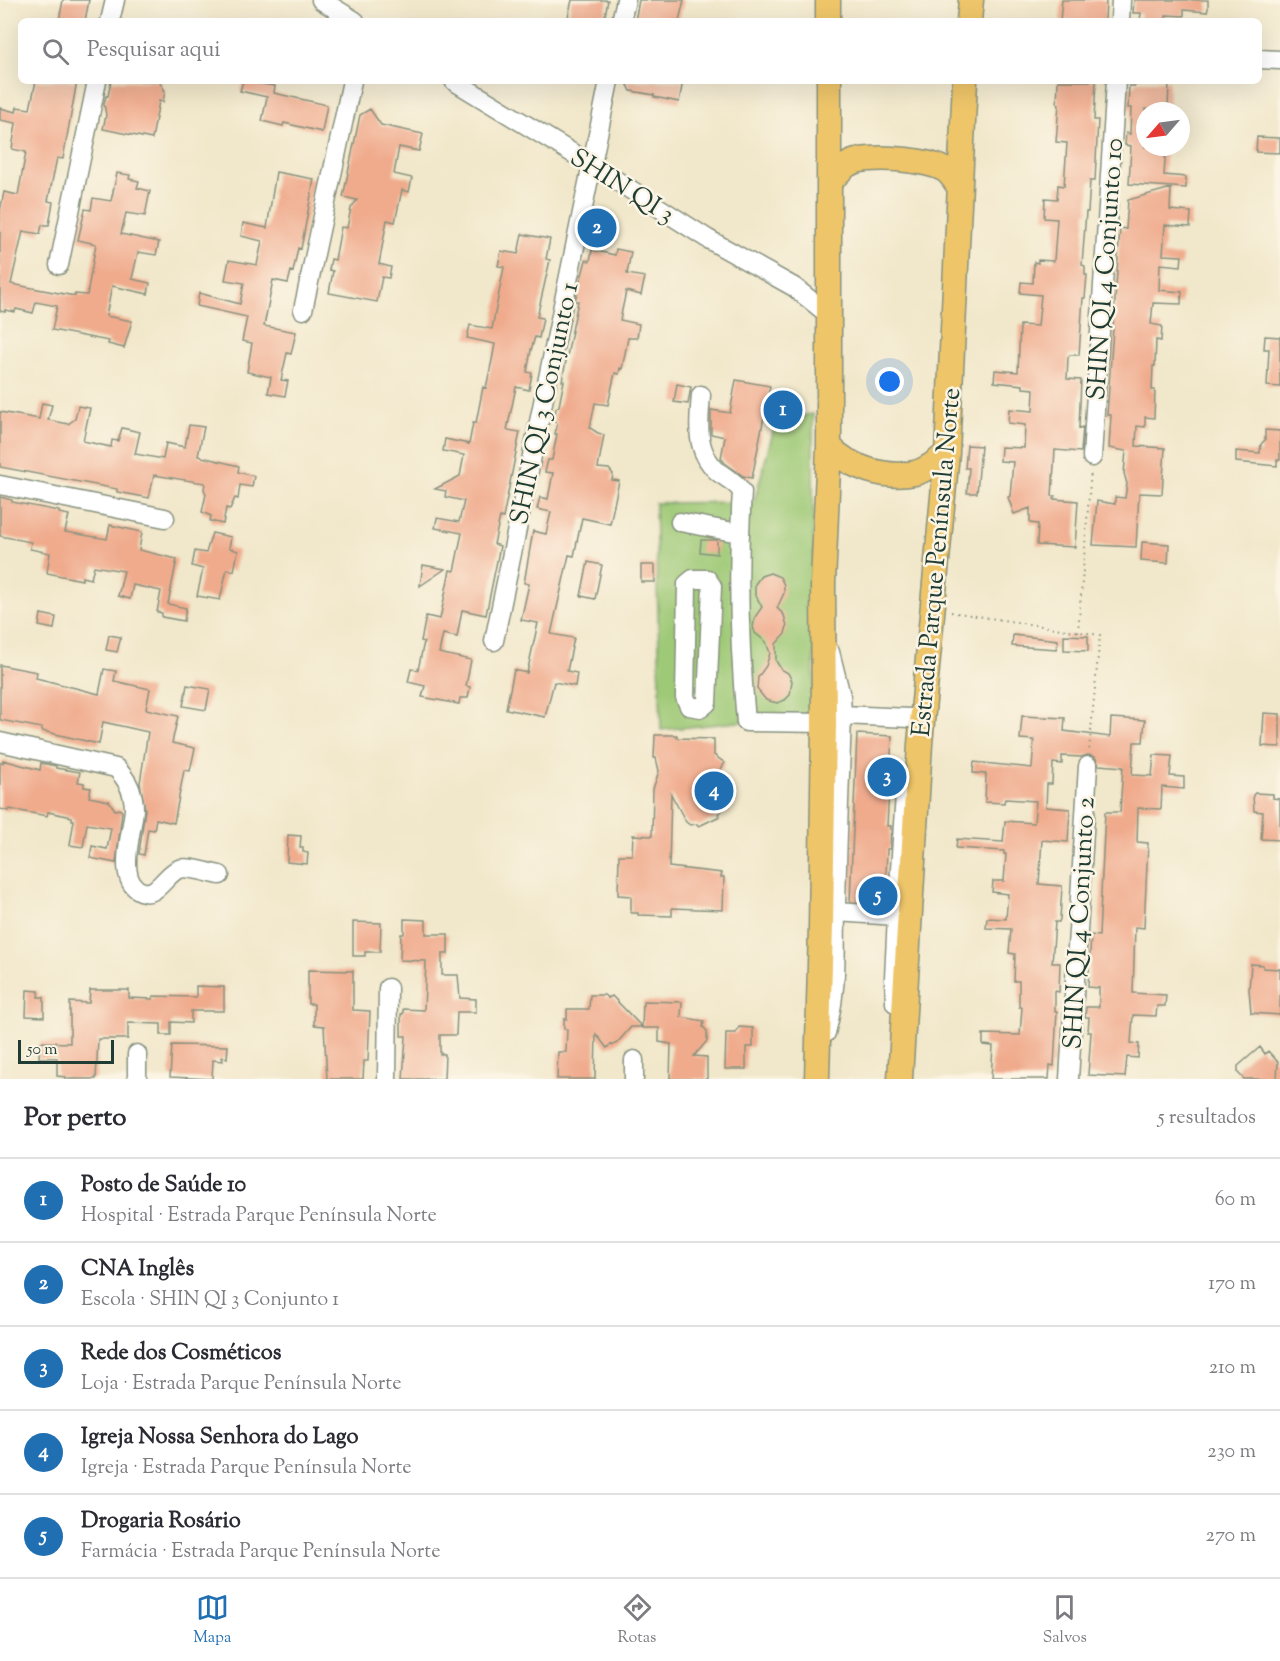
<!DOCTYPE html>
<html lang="pt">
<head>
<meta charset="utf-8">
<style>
  :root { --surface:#fff; --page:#f2f2f3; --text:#2b2b33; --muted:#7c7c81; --line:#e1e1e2; --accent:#1f6fb2 }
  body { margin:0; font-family:"Sorts Mill Goudy",serif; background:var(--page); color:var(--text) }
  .compass { position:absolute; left:1136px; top:102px; width:54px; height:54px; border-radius:50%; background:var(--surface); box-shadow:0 6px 24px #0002; rotate:242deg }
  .scale { position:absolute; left:18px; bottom:15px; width:96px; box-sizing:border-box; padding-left:6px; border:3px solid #1f3d34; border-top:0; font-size:16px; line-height:21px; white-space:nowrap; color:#1f3d34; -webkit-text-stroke:4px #fcf5e5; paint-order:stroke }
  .you { position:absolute; left:890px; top:382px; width:21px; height:21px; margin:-15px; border:4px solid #fff; border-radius:50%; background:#1a73e8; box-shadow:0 0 0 9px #1a73e833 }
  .badge { display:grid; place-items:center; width:39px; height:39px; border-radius:50%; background:var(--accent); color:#fff; font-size:20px; font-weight:700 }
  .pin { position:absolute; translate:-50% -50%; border:3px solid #fff; box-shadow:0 2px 6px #0006 }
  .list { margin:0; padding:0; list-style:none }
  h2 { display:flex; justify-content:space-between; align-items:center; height:78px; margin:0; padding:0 24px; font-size:26px }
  h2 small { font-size:20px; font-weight:400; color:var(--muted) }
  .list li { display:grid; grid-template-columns:39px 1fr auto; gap:18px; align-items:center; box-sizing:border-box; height:84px; padding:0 24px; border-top:2px solid var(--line) }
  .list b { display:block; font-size:22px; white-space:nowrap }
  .list p { margin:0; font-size:20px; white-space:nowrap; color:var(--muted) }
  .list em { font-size:20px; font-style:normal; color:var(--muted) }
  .icon { flex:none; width:33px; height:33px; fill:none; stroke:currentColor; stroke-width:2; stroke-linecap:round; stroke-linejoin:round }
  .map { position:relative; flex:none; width:1280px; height:1079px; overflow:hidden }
  .search { position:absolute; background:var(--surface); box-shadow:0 6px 24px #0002; left:18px; right:18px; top:18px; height:66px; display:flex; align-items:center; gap:15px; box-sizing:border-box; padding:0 21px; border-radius:9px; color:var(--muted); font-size:22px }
  .sheet { height:498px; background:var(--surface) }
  nav { display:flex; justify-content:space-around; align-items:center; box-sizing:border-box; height:84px; border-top:2px solid var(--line); background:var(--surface); font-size:16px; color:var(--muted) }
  nav a { display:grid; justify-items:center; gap:3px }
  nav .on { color:var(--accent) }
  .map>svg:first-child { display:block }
  .green { fill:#9ec976; stroke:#5e8355; stroke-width:1.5 }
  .building { fill:#f0ab8d }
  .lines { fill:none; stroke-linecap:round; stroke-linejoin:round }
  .minor-casing { stroke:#88927f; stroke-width:21 }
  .major-casing { stroke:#88927f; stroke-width:27 }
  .path { stroke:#88927f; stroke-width:2; stroke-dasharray:1.5 4.5; stroke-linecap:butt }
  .minor { stroke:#fff; stroke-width:18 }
  .major { stroke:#eec569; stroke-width:24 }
  .labels { text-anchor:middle; stroke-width:5; stroke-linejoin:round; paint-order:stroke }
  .street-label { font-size:26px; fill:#1f3d34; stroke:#fcf5e5 }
</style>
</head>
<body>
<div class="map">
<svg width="1280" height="1079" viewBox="0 0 1280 1079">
  <rect width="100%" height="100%" fill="#fcf5e5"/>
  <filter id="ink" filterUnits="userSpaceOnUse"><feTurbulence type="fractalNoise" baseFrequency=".0167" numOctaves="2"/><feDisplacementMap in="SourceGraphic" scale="12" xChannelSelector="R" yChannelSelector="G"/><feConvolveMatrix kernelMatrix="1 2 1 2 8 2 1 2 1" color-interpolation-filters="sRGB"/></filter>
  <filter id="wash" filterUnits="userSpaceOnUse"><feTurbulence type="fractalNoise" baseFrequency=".008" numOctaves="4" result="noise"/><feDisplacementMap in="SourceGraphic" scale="24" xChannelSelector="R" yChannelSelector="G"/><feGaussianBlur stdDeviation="1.35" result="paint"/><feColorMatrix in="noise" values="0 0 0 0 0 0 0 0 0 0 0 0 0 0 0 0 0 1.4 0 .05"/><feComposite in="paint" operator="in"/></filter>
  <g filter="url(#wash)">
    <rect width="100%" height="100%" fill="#f1e7ca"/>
    <path class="green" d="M813,414l1,300 -153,16 -6,-227 99,-1 22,-81z"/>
    <g id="blocks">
      <path class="building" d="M63,0h26l-4,21h-26z
        M572,0h36l-4,21h-37z
        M639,0h45l-5,21h-44z
        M1062,0h44l-1,21h-45z
        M1134,0h74v9l-1,3 -23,-2v6l-18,-1v6h-26l1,-8h-8z
        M36,81h41l-14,78 -6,-1 -9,43 5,1 -4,23h-7l-2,9 -17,-3 -12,53 64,12v-2l12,1 9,-51 -18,-4 7,-31 6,1 2,-12 18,3 6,-28 13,2 -1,4 10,2 -2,7 13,3 -5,25 -19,-3 -5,21 38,8 -3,13 -18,-3 -6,27 18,4 -2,11 -36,-8 -6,30 26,5 -8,27 -16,-4 1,-3 -57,-11 5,-24 -21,-4 -3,11 -17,-4 -1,3 -10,-2v2l-5,-1v-100l4,-19 14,3 8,-43 -14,-3 4,-26 -16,-3v-12l16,4 1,-5 13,2z
        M111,81h48l6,10 -2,11 -4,-1 -7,38 -49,-10 3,-14 -2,-11 2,-8h2z
        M243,81l32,5 -1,7 53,12 -5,27 -38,-9 -1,3 -21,-5 5,-24 -27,-6z
        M626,81h57l-4,21 -25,-5v-2l-23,-4z
        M1058,81h38l-2,39h4l-3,61h-5l-2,31h-2l-4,53 3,1v9h2l-2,23h-2l-4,57h-9l-2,2 -1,22 14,1 -2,48 4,-1 -2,25 -26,-2 -3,46h3l-1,3 24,2 -3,46 -38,-2 1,-21 -8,-1v-15l-16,6 -6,-17 2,-1 3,-34 -13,-1 1,-14 23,1 1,-23 -17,-2 1,-14 24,2 1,-22 -11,-1v-3l-29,-3 1,-12 23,2 2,-47 18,1 3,-31 -21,-2 1,-11 12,1 1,-21 4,1v-3l16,1 3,-42 -13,-1 1,-20 12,1 1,-14 6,1 3,-43 -11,-1 3,-38h-2z
        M1136,81h33l-1,30 -23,-2v38h21l-2,28 22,2v11l-57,-4 2,-38 -6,-1 1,-12 4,1 1,-26h-3l1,-22h6z
        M370,109l11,16 42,9 -4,17 -20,-4 -5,27 18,4 -3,14 -7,-2 -7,32 -8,-2 -8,44 12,3 -2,11 -7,-1 -5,25 -48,-9 4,-22 -4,-1 2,-11 4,1 6,-33 6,1 4,-20 6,-8 -14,-3 17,-82z
        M1257,137l23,1v15l-24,-1z
        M276,172l38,7 -13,70 -3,-1 -5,24 -2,-1 -3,12 -15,-3 -9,46 32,6 -5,22 -4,-1 -6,27 7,1 -3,15 -17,-3 3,-16 -24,-5 5,-29 -10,-2 5,-24 -50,-11 2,-13 41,11 4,-21 -19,-3 4,-20 28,5 5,-24 -21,-5 2,-13 24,5z
        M1171,188l-1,22 21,2 -1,15 -25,-2 -2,30 19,1 -1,10 -21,-2 -1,26 23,2 -1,12 -28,-1 -2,21 11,2 -1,15 -5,-1 -1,26h-2l-1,24h3l-1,28 -9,-1v10l-8,-1 -1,20 29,2 -3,46 -23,-1 -3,54 -43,-2 4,-44 18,3v-7l10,1 2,-14 -3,-11 2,-22 -17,-3 2,-33h-4l13,-187 6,1 2,-29z
        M522,234l28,5 -4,20 4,1 -13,57 6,1 -4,20 -4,-1 -4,13 -4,22 5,1 -3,17 -13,-3 -9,43 13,2 -17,86 -3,-1 -6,27 6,2 -14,69 -24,-5 -5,27 -14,-3 -4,19 32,7 -5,26 4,1 -2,11h-8l-1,6 -37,-7 3,-11 -17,-4 3,-13 7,1 6,-28 -3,-1 5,-25 14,3 10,-49 4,1 8,-38 -27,-5 2,-10 22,4 5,-21 -19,-4 1,-6 -11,-2 25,-13 4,-21 -21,-4 2,-12 24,5 4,-21h3l7,-36 3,1 6,-28 3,-16 -28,-6 3,-13 22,4 12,-62 -6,-1 3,-15 17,3z
        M616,249l15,3 -4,22 18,3 -4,18 -15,-4 -6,29 19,4 -2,14h-9l-6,31 -2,-1 -1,6 -4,-1 -7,32 -13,-2 -5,25 8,5 6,2 -6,33 11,1 4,5 -1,6 7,1 -9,43 -28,-6 -8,38 -5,-1 -18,79 23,4 -7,33 10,2 -2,13 -21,-4 -9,35 -39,-8 8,-39 13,3 11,-50 -17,-3 8,-36 -5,-1 9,-52 13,3 5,-22 -14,-3 3,-12 8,2 5,-26 -8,-1 3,-12h4l5,-26h-2l2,-11 -3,-2 2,-13 3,-2 5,-25h-2l16,-80h-3l11,-41 4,1 2,-11 23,5z
        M1265,336l15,1v50l-13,-1 2,-37h-5z
        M736,380l34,6 -18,92 -9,-2 -18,-13 -4,-5 4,-21 -14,-3v-24l19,3z
        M677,384l14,3 -3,17 -14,-2z
        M42,403l10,2 -4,15 20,4 7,-5 3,-13 12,2 -7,33 28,6 1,-7 6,1 4,-13 13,3 5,1 -5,22 28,5 3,-16 19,4 4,-22 15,2 -6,29 41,10 -1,6 16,4 -2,11 -12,-2 -2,14 -3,-1 -5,11 -4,-1 -3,16 -13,-3 1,-5 -9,-4 4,-18 -2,-5 1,-6 -51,-8 -5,23 -32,-6v-3l-117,-22v-55l39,7z
        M1265,430l15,1v29h-3v6l-41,-4v-11l24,2 1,-9 4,-4z
        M967,445l14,1 -4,47h-10l2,-25h-4z
        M0,497l12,3v2l47,9v2l10,2 -4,17 42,7 3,-14 32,7 -3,18 38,9 -9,45 18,4 -2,13 -22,-4v-4l-5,-1 4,-21 -28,-6 -3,14 -12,-3 6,-25 -30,-5 -3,13 -9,-2v3l-35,-7 3,-20 -20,-4 1,-7 -31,-6z
        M212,533l19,4 -2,11 9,3 -4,20 -7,-2 -7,31 -23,-4 6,-27 -11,-3 3,-15 11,2z
        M701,540h16v14l-17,-2z
        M1142,542l27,2 -1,19 -27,-2z
        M588,562l14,3 -7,34 -14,-3z
        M423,565l22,4 -25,17z
        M641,565h14v17h-14z
        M770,573l10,4 4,8v8l-7,15 7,7 3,11 -2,8 -9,10v17l5,8 7,4 4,8 -2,14 -5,5 -8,3 -11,-3 -9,-11 1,-12 8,-11 4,-13 -4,-11 -11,-9 -2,-6 2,-10 7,-10 -7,-13v-10l6,-8z
        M41,614l15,3 -2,12 -15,-3z
        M109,635l12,2 -4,15 -11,-2z
        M1013,635l45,5 -1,9 -45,-3z
        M1064,635l24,1v15l-24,-1z
        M0,665l37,7 -1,6 63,16 5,-25 12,2 -2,10 36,8 -4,20 32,7 -6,27 23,5 -5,23 -6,-1 -10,53 -18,-4 -2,11 -6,-1 -4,26 -5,-1 6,-45 -5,-26 8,-51 -45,-10 -4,22 -57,-13v-3l-42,-8z
        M187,685l23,4 -4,21 -23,-4z
        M1264,713l16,1v33l-18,-1z
        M1022,716l43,2 -1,13 46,6 1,-19 34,2 -2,22h-9l-2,33 20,1 2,-21 18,1 -2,20 14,1v12l-22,-2 -1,22 -23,-1 -1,34 11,1 -4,85 -9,-1 -2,66 33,2 -1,11h-8l-1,10 -23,-1 -2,28 8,1 -1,14 -11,-1 -2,20 -37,-2 3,-43h-3l1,-15h-4l1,-10h13v-19l-11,-1 3,-52 8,1 6,-124h15l3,-45 -24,-2 -4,-8 -7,-2 -7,2 -19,-1v8l-9,-1 -1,21h-5l-1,23 24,2 -2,33 -26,-2 -3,44 23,2 -2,33 -1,3h-4l-3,41h8l-1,29 -4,-1v20h2l-3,55 -4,-1 -1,14h-58l2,-33 -10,-1v-11l37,1 2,-28h-3v-26h-5l1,-27 -6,-1 2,-24 -25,-1 1,-10 19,1 2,-25 -16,-2 1,-11h11l2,-27h-2v-3l-48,-3 1,-9 46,3 2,-21 29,2 2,-22 -31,-2 -1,4 -19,-1 1,-28 -13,-1 1,-11 58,6 2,-28 -14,-1z
        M857,734l35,2 -5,90h4l-1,23h-3l-2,55 -35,-2z
        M655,735h22v3l37,1v16l11,8 -10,14 8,9 3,11v10l-8,7 2,2 -21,10 -2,-2 -7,1 -4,-3 -15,-28 -2,73 53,6 -1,4h3l-1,33 -51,-2v8l-34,-1v-2h-7v-17l-13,-1 1,-40h13l1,-20 19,1 1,-47 6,-18 -3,-13h-2z
        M3,760l37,10 1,-7 15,3v2l24,4 -2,10 6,1v4l7,1 -2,9 20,4 6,9 5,-1 2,3 -6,51 -26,-5 2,-12 15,3 4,-21 -24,-4 -4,23 -13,-2 4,-25h-2v-3l-24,-5 -1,4 -38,-7v2l-9,-2v-46h3z
        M1255,793l18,1v4l7,1v41l-19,-1 2,-27 -9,-1 -1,-16z
        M288,835l13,1 -1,12h3v4l5,1 -1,11 -20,-2z
        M404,919l22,1v14h22v20h-6v21h16l2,23 16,1v13h-19l-1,23h-16v19h5l-1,25h-41l3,-43h-5v-22h2v-5l21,1 2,-49 -26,-1 1,-26h3z
        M353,922l28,1 -1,29h-15v4h-12z
        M1251,964l12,1v3l17,1v46l-29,-2 -2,-24z
        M308,970l45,1v39l17,1 -2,50h-4l-1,18h-36l-3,-53 -10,-1v-21h-6z
        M196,986l28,1v24h-33v12l-20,-1v13h-10v-11l-33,-1v16h-30l-2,40h-30v-2l-9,-1v-18h-18l1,-16 30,1v-41l19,1 1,-13h39v8l24,1v-3l43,1z
        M27,990l12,1 -1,6h6v20l-18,-1z
        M590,995h14l4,3 4,-2 30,31h-11l-14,16 -5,3 -1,-2 -4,4 -11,-14 -1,45h-38l1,-27h8l1,-23h-3v-10h3v-10h22z
        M643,1001l39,1 -1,15 23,4 -1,6 4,4v10l-13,15 13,1v22h-37l1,-35 -12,-2v-14h-17z
        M739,1027l14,1v19h-7v22h-21l1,-36h10z
        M172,1045l56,1 -1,12 -5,-1 1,4 -10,-1 -1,19 -42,-2z
        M1260,1047l5,7 3,-3 10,11 -1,17h-33l-6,-6v-7z"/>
    </g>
  </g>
  <g filter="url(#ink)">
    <use href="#blocks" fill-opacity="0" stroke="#88927f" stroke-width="1.5"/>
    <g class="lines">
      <defs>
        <path id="minor" d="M321,0l34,21
          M110,21l5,-21
          M621,21l5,-21
          M1120,21l1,-21
          M1259,59l21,1
          M454,81l138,84 116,74 86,48 35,28
          M59,265l38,-184
          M303,310l49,-229
          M701,395c-2,27 -7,55 16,76 8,7 20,11 25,21 -5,76 -3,153 4,230l78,1
          M1092,457l24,-376
          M0,485l165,33
          M680,522l59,11
          M693,579h14l5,7 -5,117 -6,5 -12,-2 -4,-9 2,-113z
          M494,641l115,-560
          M842,715l68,3
          M0,742l116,26c11,11 18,25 18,41 -1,20 -17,66 3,80 19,13 27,-15 42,-20 11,-3 29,4 41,6
          M836,912l61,4
          M895,1003l-1,-25 3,-62 8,-122
          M826,1033c12,-45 9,-78 10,-124 1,-65 4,-129 6,-194l-1,-19 -11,-44
          M137,1079v-25
          M387,1079l1,-91
          M634,1079v-19
          M1069,1079l19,-313"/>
        <path id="major" d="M828,0v21
          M969,21l2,-21
          M829,183c6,-6 12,-15 20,-19 17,-10 79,-5 96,6 6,4 10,11 14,17
          M829,446c20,22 56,33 86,27 12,-3 23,-12 32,-20
          M817,1079l4,-153 3,-203 -1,-139 6,-138v-365
          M900,1079l20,-335 27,-291 18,-372"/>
      </defs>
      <use href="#minor" class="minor-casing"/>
      <use href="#major" class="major-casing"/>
      <path class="path" d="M951,612l149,23 -11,116
        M1078,632l13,-161"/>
      <use href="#minor" class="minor"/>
      <use href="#major" class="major"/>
    </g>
  </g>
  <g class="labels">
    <g class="street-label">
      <text transform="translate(623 185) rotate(32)" y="9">SHIN QI 3</text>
      <text transform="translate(1104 269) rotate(-86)" y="9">SHIN QI 4 Conjunto 10</text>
      <text transform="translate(543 403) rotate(-78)" y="9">SHIN QI 3 Conjunto 1</text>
      <text transform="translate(935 562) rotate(-85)" y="9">Estrada Parque Península Norte</text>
      <text transform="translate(1078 923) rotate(-87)" y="9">SHIN QI 4 Conjunto 2</text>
    </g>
  </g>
</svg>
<svg class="compass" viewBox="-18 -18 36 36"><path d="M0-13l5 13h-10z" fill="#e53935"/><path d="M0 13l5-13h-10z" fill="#7c7c81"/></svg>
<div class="scale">50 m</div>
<div class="you"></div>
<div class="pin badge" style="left:783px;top:410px">1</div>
<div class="pin badge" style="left:597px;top:228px">2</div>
<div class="pin badge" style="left:887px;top:777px">3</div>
<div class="pin badge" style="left:714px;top:791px">4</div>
<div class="pin badge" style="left:878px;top:896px">5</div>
<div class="search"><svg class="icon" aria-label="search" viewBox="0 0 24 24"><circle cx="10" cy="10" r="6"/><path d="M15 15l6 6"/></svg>Pesquisar aqui</div>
</div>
<section class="sheet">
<h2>Por perto<small>5 resultados</small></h2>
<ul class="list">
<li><span class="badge">1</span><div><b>Posto de Saúde 10</b><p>Hospital · Estrada Parque Península Norte</p></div><em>60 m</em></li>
<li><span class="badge">2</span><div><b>CNA Inglês</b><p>Escola · SHIN QI 3 Conjunto 1</p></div><em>170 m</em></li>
<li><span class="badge">3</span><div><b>Rede dos Cosméticos</b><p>Loja · Estrada Parque Península Norte</p></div><em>210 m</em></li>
<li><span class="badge">4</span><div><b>Igreja Nossa Senhora do Lago</b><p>Igreja · Estrada Parque Península Norte</p></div><em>230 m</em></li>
<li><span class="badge">5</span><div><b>Drogaria Rosário</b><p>Farmácia · Estrada Parque Península Norte</p></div><em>270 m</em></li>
</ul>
</section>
<nav>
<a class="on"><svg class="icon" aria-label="map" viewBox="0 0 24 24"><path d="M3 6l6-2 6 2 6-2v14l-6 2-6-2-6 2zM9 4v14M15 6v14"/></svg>Mapa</a>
<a><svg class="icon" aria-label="directions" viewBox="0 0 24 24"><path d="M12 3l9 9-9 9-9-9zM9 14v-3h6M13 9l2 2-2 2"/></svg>Rotas</a>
<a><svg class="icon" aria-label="saved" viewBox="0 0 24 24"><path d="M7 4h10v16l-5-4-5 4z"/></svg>Salvos</a>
</nav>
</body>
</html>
